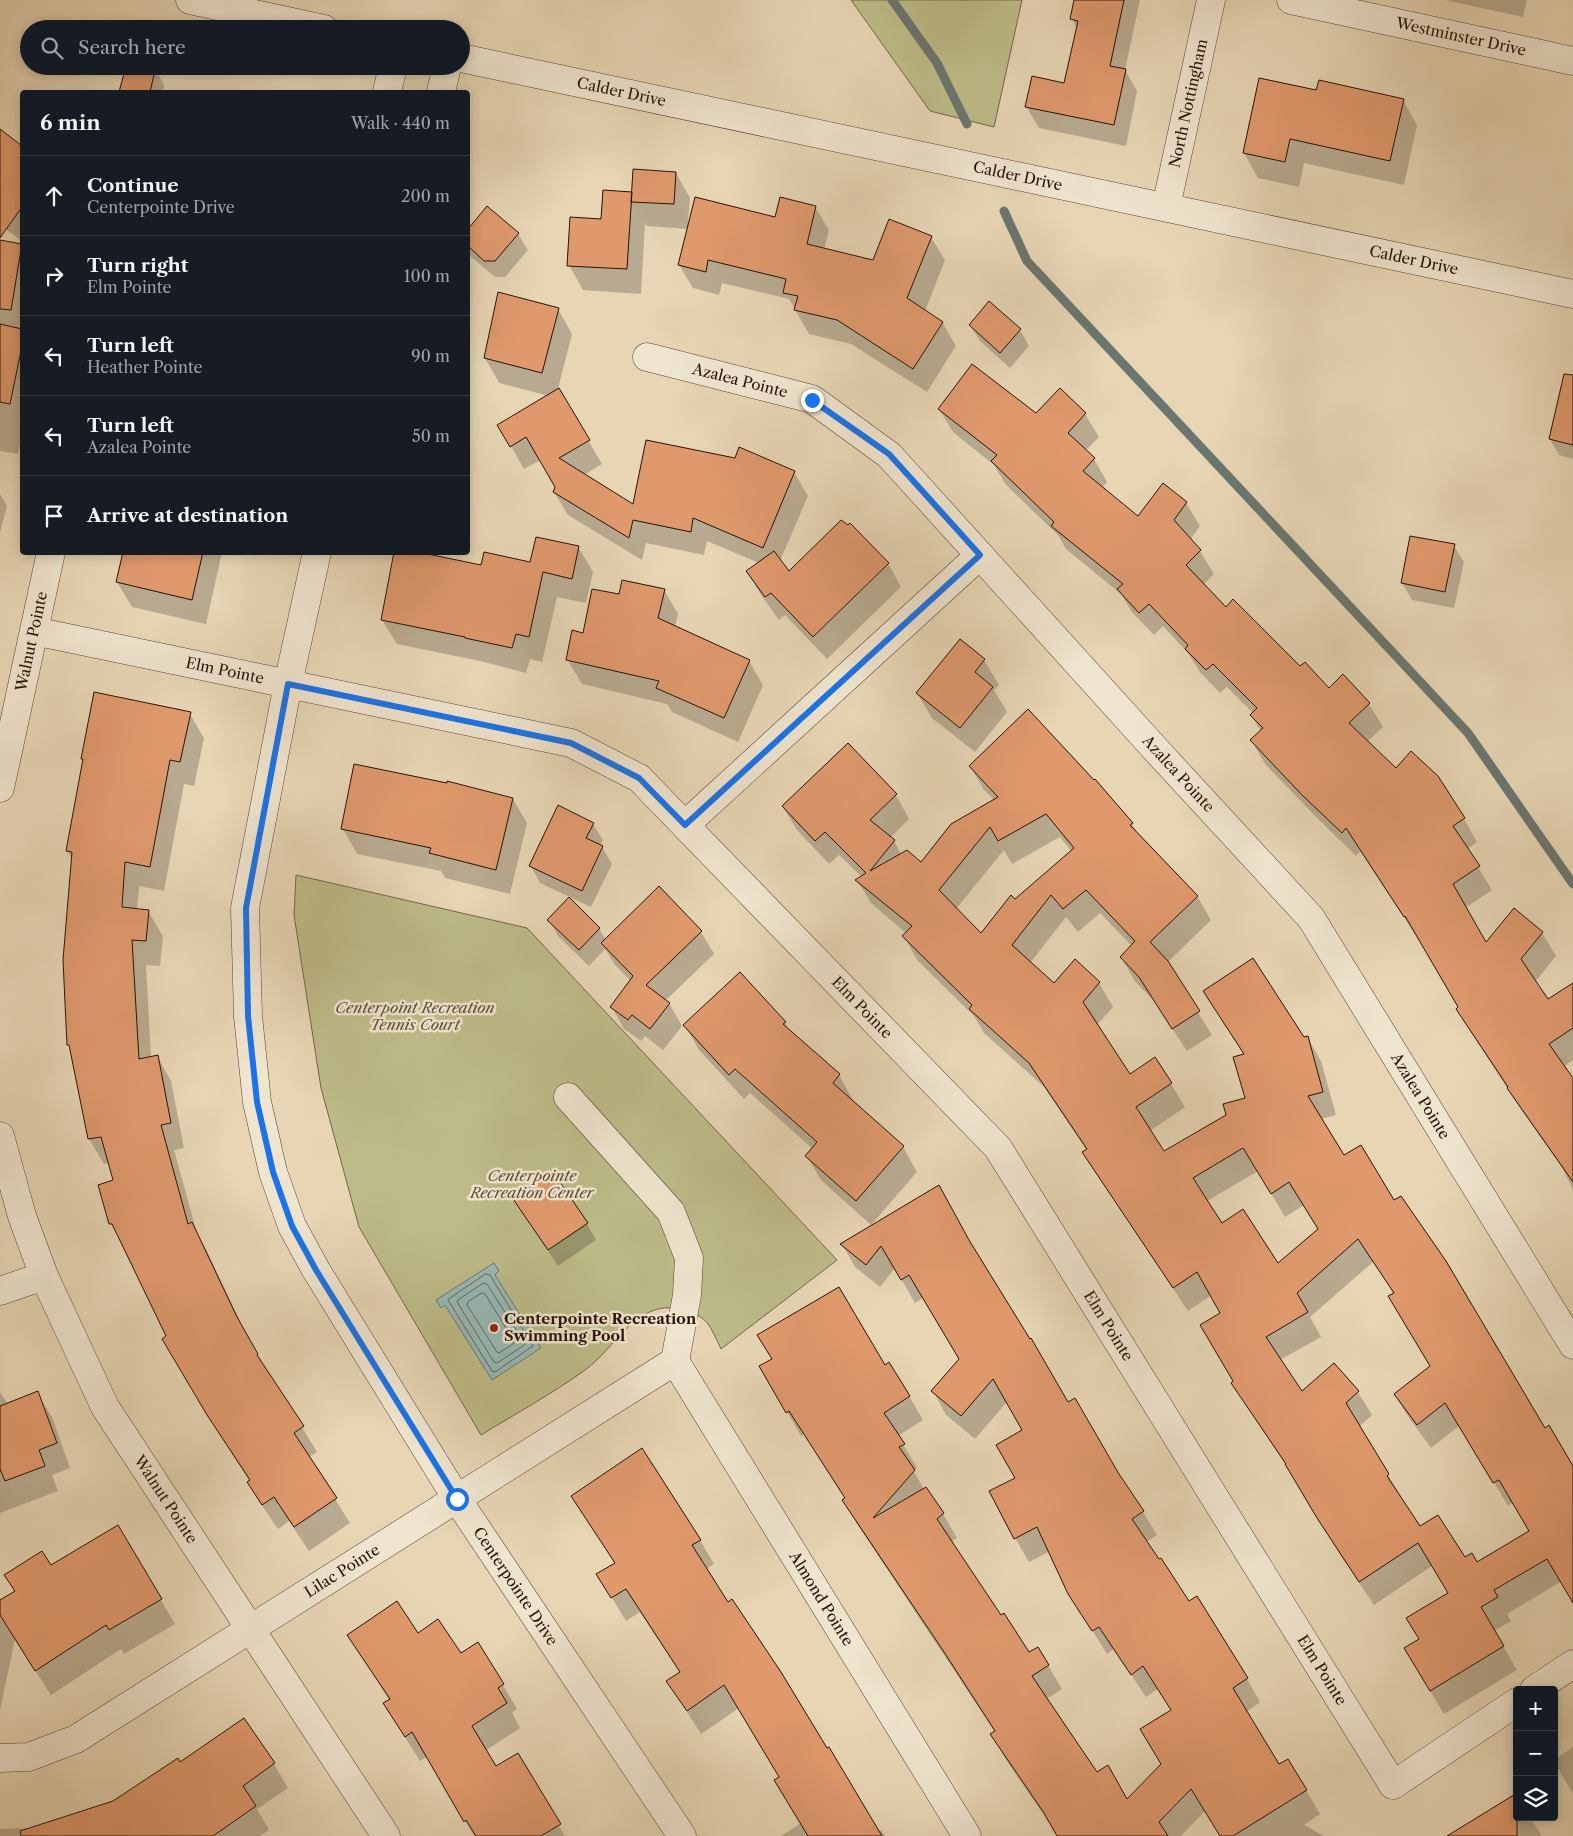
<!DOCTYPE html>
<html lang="en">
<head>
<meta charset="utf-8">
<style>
  :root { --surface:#171b24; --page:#20242c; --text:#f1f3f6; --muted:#9ea1a6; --line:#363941 }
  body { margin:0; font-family:"Libre Caslon Text",serif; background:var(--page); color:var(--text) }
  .controls { position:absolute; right:15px; bottom:15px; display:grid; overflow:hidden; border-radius:5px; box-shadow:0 2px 12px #0003 }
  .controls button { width:45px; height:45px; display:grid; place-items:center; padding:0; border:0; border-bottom:1px solid var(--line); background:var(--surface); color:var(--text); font:25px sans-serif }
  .stop { position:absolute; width:15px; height:15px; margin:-11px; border:4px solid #1a73e8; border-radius:50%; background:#fff }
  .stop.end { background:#1a73e8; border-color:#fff; box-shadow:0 1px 5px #0008 }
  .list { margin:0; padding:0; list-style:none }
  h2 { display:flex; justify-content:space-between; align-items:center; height:65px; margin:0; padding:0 20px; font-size:21px }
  h2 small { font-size:16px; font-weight:400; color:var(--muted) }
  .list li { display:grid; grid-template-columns:32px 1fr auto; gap:15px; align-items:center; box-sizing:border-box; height:80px; padding:0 20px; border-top:1px solid var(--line) }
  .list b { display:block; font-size:19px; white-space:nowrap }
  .list p { margin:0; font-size:16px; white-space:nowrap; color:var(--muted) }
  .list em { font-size:16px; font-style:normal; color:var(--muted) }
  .icon { flex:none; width:28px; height:28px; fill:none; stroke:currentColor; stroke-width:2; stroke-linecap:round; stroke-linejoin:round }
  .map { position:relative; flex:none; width:1573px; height:1836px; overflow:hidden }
  .search { position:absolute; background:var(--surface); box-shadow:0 2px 12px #0003; left:20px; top:20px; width:450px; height:55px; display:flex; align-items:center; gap:12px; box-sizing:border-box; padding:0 18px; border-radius:28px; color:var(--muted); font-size:19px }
  .panel { position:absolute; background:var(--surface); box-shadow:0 2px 12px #0003; left:20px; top:90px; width:450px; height:465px; border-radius:5px }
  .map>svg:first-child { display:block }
  .green { fill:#bdbb88; stroke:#726648 }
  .water { fill:#98b8b4; stroke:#6a766f }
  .shadow { fill:#0003; fill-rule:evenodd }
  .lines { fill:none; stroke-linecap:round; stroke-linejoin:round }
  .shore { stroke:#5f655e; stroke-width:1 }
  .stream { stroke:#6a766f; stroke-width:9 }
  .building { fill:#df996d; stroke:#261208; fill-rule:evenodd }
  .minor-casing { stroke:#564333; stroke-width:29 }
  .minor { stroke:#efe4ce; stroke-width:28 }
  .route { stroke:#1a73e8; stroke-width:6 }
  .poi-dot { fill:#8f2418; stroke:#efe4ce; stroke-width:2 }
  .labels { text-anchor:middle; stroke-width:5; stroke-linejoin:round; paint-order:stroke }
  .street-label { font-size:15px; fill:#261208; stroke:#efe4ce }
  .park-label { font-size:15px; font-style:italic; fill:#5b4d35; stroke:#efe4ce }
  .poi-label { font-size:15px; font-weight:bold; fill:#261208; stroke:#efe4ce; text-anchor:start }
</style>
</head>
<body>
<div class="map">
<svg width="1573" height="1836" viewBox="0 0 1573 1836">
  <rect width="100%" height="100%" fill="#e7d5b4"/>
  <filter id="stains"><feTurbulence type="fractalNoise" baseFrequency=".004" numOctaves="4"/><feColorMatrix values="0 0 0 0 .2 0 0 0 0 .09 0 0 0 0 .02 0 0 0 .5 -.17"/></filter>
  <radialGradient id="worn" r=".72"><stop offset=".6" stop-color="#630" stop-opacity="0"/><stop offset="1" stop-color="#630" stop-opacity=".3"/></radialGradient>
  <path class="green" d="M851,0h171l-28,127 -64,-16z
    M296,875l231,53 310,332 -116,89c-12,-25 -13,-33 -41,-40 -44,-10 -65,40 -95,61 -33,24 -70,44 -104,65l-122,-208 -38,-139 -27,-173z"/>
  <path class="water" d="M494,1263l5,8 -4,4 46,73 -49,32 -47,-75 -4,3 -5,-8z"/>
  <path class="shadow" d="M1076,0h64l-15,70 12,21 -11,55 -87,-18 -13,-22 39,-21 12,-56 -5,-10z
    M1445,0h82l-4,17z
    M155,69l9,16 -1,7h-41l-1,-1z
    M74,90l1,2h-11z
    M1317,92l86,8 14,25 -13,60 -100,-22 -5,24 -41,-9 -14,-25z
    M8,137l14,10v94l-22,-16v-77z
    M676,173l14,25 -2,24 88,-3 39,-12 14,23 -5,20 50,11 57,-24 14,23 -20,51 17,11 14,24 -29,46 -76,-48 -42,-10 -20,-35 -67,-16 -3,12 -26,-7 -14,-23 9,-36 -41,-3 -2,-3 -4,71 -58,-4 -14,-25 33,-45 29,-27z
    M487,208l31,26 10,16 -23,27h-10l-25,-21 -2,-5v-20z
    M0,241l22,4v189l-4,20 -18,-3z
    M558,309l14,25 -14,55 44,75 -18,11 50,31 160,-34 14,24 -28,65 9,12 99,-10 13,24 -74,72 -42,-44 -6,5 -18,-25 -13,-23 11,-9 -52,-22 -3,14 -58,-12 -4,17 -74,-45 -14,-23 3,-5 -16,-27 -17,9 -25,-44 50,-29 -50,-13 -14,-25z
    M970,325l50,5 9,16 -19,22 -30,-27z
    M1573,387v72l-14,-4 -9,-16z
    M939,409l98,6 48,-1 14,23 -14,14 9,8 13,23 -5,6 36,30 25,-33 23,18 14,23 -10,14 10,11 14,23 -11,11 23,24 103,80 14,-13 26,28 14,23 -16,15 29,28 68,49 13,23 -10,7 25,41 -27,18 21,36 56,-11 14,23 -21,26 13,19 25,-8v67l-10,7 10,14v109l-10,-21 -41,-58 -51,-79 -13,-23 2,-1 -40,-70 -2,1 -58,-88 -4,5 -39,-38 -52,-54 -13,-23 9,-9 -10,-17 2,-2 -26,-26 -7,6 -20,-21 -12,-19 -25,-27 -9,9 -22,-23 -11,-18 -55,-45 -8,-14 -52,-50 -12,-20 -41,-33z
    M0,494l7,12 -7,27z
    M1454,546l10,16 -10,46 -42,-8 -10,-17z
    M578,547l15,25 -7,31 -29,-6 -15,65 -12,-3 -4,14 -46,-12 -83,-17 -15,-24 100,-53 49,-3z
    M124,552h98l-16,72 -74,-17 -15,-25z
    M664,590l14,24 -3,13 74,34 14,24 -25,57 -66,-30 -5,-8 -85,-20 -15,-25 17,-25z
    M960,640l24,20 15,25 -5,5 13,22 -32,40 -43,-34 -15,-25z
    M190,714l14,24 -10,48 -10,-2 -20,107 -25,-5 -2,24 11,1 15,25 -3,30 -14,-1 5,93 6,-2 14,25 13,67 -10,2 23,83 9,16 44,93 67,110 -8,5 41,66 -41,28 -20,-30 -11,8 -15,-22 -14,-25h1l-27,-42 -46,-76 -9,-28 -43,-87 -14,-25 3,-43 -5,-18 -5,1 -15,-25 -17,-89 -3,-5 4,-185 -6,-9 17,-89 -2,-3z
    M848,745l48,50 13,24 -19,19 4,3 7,13 20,10 74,-63 -11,-11 -14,-24 162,58 6,10 59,62 14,24 -44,43 45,72 -25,16 -33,-50 -19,-20 -14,-24 11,-11 -32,-33 -22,19 -12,-15 -36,46 24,21 21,-23 24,22 14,24 -16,18 33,50 41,9 14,23 -35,24 14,21 64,-37 19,-16 -3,-44 -39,-64 99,47 3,-1 14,24 15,54 -15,4 23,38 50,45 151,227 28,40v132l-11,-20 -55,33 4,7 -17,10 23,39 -73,44 -25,-42 1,-33 29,-45 -17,-28 -58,39 -42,-63 -44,-74 -41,-61 -14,-24 2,-1 -13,-68 -10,-19 -24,16 -90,-135 -14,-23 3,-2 -43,-64 -60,-54 -10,-17 -57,-56 -13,-24 2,-3 -35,-30 -14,-23 5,-3 -23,-22 -10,9 -32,-34 -14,-23zM1060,837l12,15 -90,82 -26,-25 48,-59 8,14zM1258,1171l27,46 19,-12 15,25 -41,35 -56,-41 -15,-23zM1373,1262l21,32 37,73 -36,28 14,23 22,30 29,-23 48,81 6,-4 17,30 -54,32 -12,-6 -45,-30 -61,-101 13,-12 -14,-23 -24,-28 -32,29 -22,-33 41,-23 -11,-20z
    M513,799l14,24 -17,71 -65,-16 -4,-7 -84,-17 -14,-25z
    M593,824l10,16 -3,6 2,1 10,17 -21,43 -51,-24 -9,-17z
    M549,920l50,9 7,11 95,-8 13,22 -49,47 4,2 13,23 -19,24 -18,-14 -4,5 -17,-12 -12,-22 19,-26 -16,-16 -10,-16 -16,17 -31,-30z
    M785,1023l4,8 50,44 14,25 -1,1 51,46 14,25 -46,53 -50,-45 -14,-24 6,-7 -63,-56 -6,6 -45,-49 -14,-25z
    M515,1200l72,24 9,16 -38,26z
    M842,1244l132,5 94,155 75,108 14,23 -11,7 43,61 8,-5 50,81 13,23 -14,10 33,54 9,-6 32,54 -16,11 20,11h-103l-16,-25 -24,25h-123l-53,-78 -13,-24 3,-2 -138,-208 -13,-24 1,-1 -41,-65 -3,2 -40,-69h123l25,29 14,24 -25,16 19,32 -4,2 11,19 2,-1 17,26 14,24 -7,4 50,75 29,37 19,11 14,24 -16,10 51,74 30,28 35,-37 10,-53 -14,-22 -12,8 -32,-48 -7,5 -38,-61 -19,-42 -21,11 -14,-24 -25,-47 26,-13 7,-48 -16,-28 -32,37 -29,-24 -13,-24 27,-32 -37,-61 -8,5 -20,-35 -15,19 -25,-20z
    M0,1392l8,12 29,-11 15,24 18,51 -18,7 6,16 -58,22z
    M572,1496l128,44 14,24 -8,5 172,263 3,-2 4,6h-104l20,-13 -21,-45 -41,-70 -38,26 -33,-52 12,-9 -40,-61 -14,9 -28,-46 17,-11z
    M117,1526l58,98 -51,30 -3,-5 -70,46 -36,-56 -15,71v-105l50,-39z
    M348,1635h70l42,20 43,30 14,24 -5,4 8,15 -35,23 10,17 23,-13 47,81h-91l-46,-80 -8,5 -21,-33 -14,-24 5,-3z
    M244,1719l30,45 14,24 -31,21 12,21 -9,6h-260v-7l34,-1 79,-26 67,-39z
    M1573,1747v47l-19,-32v-2z
    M1517,1817h13l12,19h-66z"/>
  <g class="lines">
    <path class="shore" d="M486,1274l4,1 43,71 -38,26 -3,-1 -44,-71z
      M484,1283l3,1 38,60 -2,2 -26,17 -3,-1 -37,-60 1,-2z
      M482,1293l3,1 29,47 -1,3 -14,9 -2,-1 -30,-47 1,-3z"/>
    <path class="stream" d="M892,0l45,63 30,61
      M1004,211l23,50 441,472 105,151"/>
  </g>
  <path class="building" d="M1074,0h50l-14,66 16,3 -12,56 -89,-18 7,-31 32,7 14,-62 -8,-2z
    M126,66h30l-6,26h-31z
    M1259,78l57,12 3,-10 85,19 -14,62 -100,-22 -5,23 -42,-9z
    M0,129l22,17v61l-22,31z
    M633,169l43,3 -2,32 -43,-2z
    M603,190l29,2 -5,77 -60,-3 3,-49 31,2z
    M695,197l80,20 5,-20 36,9 -9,38 66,16 16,-41 43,17 -25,62 36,24 -30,47 -76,-49 -43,-10 4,-14 -15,-3 3,-14 -78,-19 -2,12 -28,-7z
    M487,206l32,27 -24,28h-11l-16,-15v-17z
    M0,240l22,4 -11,66 -11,-1z
    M498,292l61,16 -17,65 -58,-15z
    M989,301l32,28 -21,24 -31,-28z
    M0,324l22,5v17l-12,58 -10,-2z
    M972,364l64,49 24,-25 26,25 -18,20 27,25 -12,13 55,45 25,-33 24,19 -13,18 27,30 -15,15 40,42 7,-8 67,67 5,-4 24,26 14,-14 27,29 -21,20 47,45 15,-17 27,25 27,42 -12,8 27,40 -27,18 33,58 28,-34 29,24 -22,27 27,40 25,-16v45l-24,16 24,34v104l-66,-94 1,-1 -52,-78 2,-2 -53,-91 -1,1 -58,-89 -4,5 -40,-38 -52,-55 13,-12 -13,-13 7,-7 -44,-44 -7,6 -21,-21 3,-4 -39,-41 -10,9 -22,-24 6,-5 -72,-58 3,-4 -63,-61 6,-6 -59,-46z
    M1564,374l9,1v70l-24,-6z
    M559,388l31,52 -31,18 74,46 13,-64 89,18 4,-11 56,24 -32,77 -70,-30 -2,14 -58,-12 -4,18 -76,-46 2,-5 -29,-50 -16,10 -13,-22z
    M841,520l7,5 2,-2 39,40 -76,74 -42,-44 -6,4 -19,-26 28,-20 15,20z
    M1410,536l45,8 -10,48 -44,-9z
    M536,537l43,9 -7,33 -29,-7 -14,65 -13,-3 -4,14 -47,-10v-1l-84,-17 13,-68h24l63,13 3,-13 46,10z
    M123,552h80l-11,48 -76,-18z
    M622,580l43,9 -7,29 92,42 -26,58 -68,-30 3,-7 -93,-21 6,-30 11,3 9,-44 27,5z
    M960,639l25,20 -10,13 18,15 -33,41 -44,-35z
    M94,692l97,20 -11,50 -10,-2 -20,107 -25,-5 -3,45 27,3 -3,31 -14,-1 7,119 19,-4 13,68 -10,2 27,99 4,-2 45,95 21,37 -1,1 47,71 -10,7 43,65 -43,29 -20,-30 -12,8 -15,-23 3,-2 -43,-65 -45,-76 4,-3 -54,-112h-3l-11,-39 15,-5 -12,-43 -13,2 -19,-94h-2l-4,-85 9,-108 -6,-1 17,-92h-2z
    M1028,709l66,71 1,-1 38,44 -3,2 68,71 -48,46 18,19 32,50 -28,18 -33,-52 -19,-20 15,-16 -49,-51 -23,19 -12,-14 -39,50 42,38 21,-24 25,23 -17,20 47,72 25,-17 17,26 -36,24 28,44 62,-36 -3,-11 22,-6 -12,-41 11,-3 -41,-63 50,-33 51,79 4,-1 15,56 -15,4 36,59 17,-10 33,55 7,-4 45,65 99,167 4,-3 24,41v137l-26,-44 -53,31 4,7 -17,10 23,39 -74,45 -26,-43 15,-9 -13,-21 42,-25 -30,-50 -59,39 -42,-64 -32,-54h1l-55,-81 2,-2 -33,-56 20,-12 -23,-41 -24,16 -91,-136 5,-3 -58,-86 -60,-54 3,-4 -70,-69 10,-10 -57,-46 11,-7 -41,-41 -10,9 -33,-35 66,-63 49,51 -27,26 25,20 -25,31 37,-21 14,12 30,-38 47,-27 -29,-31zM1046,814l28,34 -59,51 -4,-4 -30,38 -42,-43 51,-63 8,14zM1243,1148l28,46 18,-12 29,47 -40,34 -35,-54 -21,14 -29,-45zM1358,1239l36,54 -6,3 42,70 -36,28 23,31 28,-22 48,80 6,-3 30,51 -52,31 -5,-9 -7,4 -27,-42 -18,11 -33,-50 2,-2 -43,-71 13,-12 -25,-28 -32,28 -36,-54 42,-25 -11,-19z
    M354,764l93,19v-2l66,17 -17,72 -67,-17 2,-5 -90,-19z
    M558,805l36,18 -8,15 17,8 -21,45 -53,-25z
    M659,886l43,45 -56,54 24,18 -20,26 -18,-14 -4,5 -18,-13 23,-31 -32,-33z
    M569,897l31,31 -21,22 -32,-30z
    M740,972l46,50 -3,2 57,50 -7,9 71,63 -48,55 -51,-45 12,-14 -82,-73 -6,6 -46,-50z
    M553,1172l35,51 -40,27 -35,-51z
    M939,1185l30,55 61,99 1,-1 37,64 7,-4 44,76 25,37 -12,8 27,40 2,-1 28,43 8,-5 51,82 -15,10 46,76 9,-5 19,31 -74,46h-13l-29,-47 -32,33 9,14h-111l-13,-23 -54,-79 5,-3 -51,-79 -102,-152 3,-2 -56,-87 -3,2 -27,-47 13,-7 -15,-24 82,-48 46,78 4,-3 21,34 -26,17 21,31 -6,3 16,23 -42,48 53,-31 18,26 -7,6 64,96 3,-2 25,39 9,-5 11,18 -17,11 65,96 11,-7 19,34 34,-35 -21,-35 31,-19 -28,-44 -12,9 -32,-48 -7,4 -24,-37 -31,-67 -23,12 -25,-48 26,-13 -19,-33 26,-15 -29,-51 -32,37 -30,-25 28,-32 -50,-84 -8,5 -20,-34 -15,19 -26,-21z
    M38,1391l19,52 -18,7 6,16 -40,15 -5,-12v-63z
    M642,1448l59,92 -9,5 36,57 4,-3 49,73 46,76 2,-1 53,89h-74l-34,-56 5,-3 -55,-92 -37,26 -21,-30 14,-9 -54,-83 -15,9 -15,-24 19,-11 -44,-67z
    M118,1525l44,74 -53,31 -3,-5 -71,46 -35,-56v-15l15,-9 -11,-16 38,-24 9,14z
    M397,1601l21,32 20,-14 23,34 17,-11 26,42 -6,4 9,15 -35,23 24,40 22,-13 43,71 -20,12h-65l-10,-16 -2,2 -52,-90 -7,5 -22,-34 7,-4 -43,-64z
    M244,1718l31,45 -32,23 13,20 -43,30h-192l-1,-5 93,-30 65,-43 2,4z
    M1517,1793v43h-70z"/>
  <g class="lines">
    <defs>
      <g id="minor">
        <path d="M190,0l134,29"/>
        <path id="s1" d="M1291,0l282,61"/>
        <path id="s2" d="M461,58l1112,236"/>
        <path d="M387,92l6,-26"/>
        <path d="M441,92l6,-26"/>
        <path id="s3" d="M1166,207l45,-207"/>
        <path id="s4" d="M647,357l165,42 77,56 269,297 153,166 262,427"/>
        <path id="s5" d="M317,552l-29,132 -43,224 3,108 9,86 16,70 19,54 24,44 141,229 225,337"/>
        <path id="s6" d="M34,631l537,112 68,35 359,370 395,637 124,-83"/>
        <path id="s7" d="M0,788l51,-236"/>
        <path d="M685,825l295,-270"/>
        <path d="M568,1097l103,115 18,46 -2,37 -12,66"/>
        <path id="s8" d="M0,1136l22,80 22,60 61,131 281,429"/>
        <path d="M0,1291l44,-15"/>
        <path id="s9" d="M675,1361l292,475"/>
        <path d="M1534,1690l39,-26"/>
        <path id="s10" d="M0,1758l29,-1 47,-18 599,-378"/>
      </g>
    </defs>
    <use href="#minor" class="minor-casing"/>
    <use href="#minor" class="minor"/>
  </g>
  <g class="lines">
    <path class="route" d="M457,1499l-141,-229 -24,-44 -19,-54 -16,-70 -9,-86 -2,-108 42,-224 283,59 68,35 46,47 295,-270 -91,-101 -77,-54"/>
  </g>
  <circle class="poi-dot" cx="494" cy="1328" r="5"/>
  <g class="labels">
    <g class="street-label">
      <text dy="5" stroke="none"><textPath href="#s1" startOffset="174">Westminster Drive</textPath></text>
      <text dy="5" stroke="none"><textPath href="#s2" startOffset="164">Calder Drive</textPath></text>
      <text dy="5" stroke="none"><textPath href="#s3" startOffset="106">North Nottingham</textPath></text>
      <text dy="5" stroke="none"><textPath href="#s2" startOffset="569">Calder Drive</textPath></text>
      <text dy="5" stroke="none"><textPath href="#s2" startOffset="974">Calder Drive</textPath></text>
      <text dy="5" stroke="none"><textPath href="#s4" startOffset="96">Azalea Pointe</textPath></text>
      <text dy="5" stroke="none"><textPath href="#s7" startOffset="150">Walnut Pointe</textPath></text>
      <text dy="5" stroke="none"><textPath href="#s6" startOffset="195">Elm Pointe</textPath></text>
      <text dy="5" stroke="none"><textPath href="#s4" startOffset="696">Azalea Pointe</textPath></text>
      <text dy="5" stroke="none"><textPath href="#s6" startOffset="945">Elm Pointe</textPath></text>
      <text dy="5" stroke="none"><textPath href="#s4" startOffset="1101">Azalea Pointe</textPath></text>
      <text dy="5" stroke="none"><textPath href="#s6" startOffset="1350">Elm Pointe</textPath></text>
      <text dy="5" stroke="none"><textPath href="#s8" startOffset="402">Walnut Pointe</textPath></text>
      <text dy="5" stroke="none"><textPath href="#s10" startOffset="394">Lilac Pointe</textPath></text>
      <text dy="5" stroke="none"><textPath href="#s5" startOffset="1111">Centerpointe Drive</textPath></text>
      <text dy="5" stroke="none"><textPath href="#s9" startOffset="279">Almond Pointe</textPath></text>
      <text dy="5" stroke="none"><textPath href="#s6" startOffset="1755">Elm Pointe</textPath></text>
    </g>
    <g class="park-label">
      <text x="415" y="1013">Centerpoint Recreation<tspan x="415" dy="17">Tennis Court</tspan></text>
      <text x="532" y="1181">Centerpointe<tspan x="532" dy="17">Recreation Center</tspan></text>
    </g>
    <g class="poi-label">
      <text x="504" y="1324">Centerpointe Recreation<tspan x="504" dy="17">Swimming Pool</tspan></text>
    </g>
  </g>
  <rect width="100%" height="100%" filter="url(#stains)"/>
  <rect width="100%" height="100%" fill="url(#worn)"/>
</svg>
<div class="controls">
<button>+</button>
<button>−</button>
<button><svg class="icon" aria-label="layers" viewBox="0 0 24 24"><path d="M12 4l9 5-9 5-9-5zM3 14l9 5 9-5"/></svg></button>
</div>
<div class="stop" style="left:457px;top:1499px"></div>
<div class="stop end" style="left:812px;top:400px"></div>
<div class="search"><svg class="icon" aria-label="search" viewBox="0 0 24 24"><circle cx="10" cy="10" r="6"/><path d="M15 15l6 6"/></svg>Search here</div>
<section class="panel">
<h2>6 min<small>Walk · 440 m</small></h2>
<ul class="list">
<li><svg class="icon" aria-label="ahead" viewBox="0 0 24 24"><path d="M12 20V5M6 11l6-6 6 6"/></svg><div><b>Continue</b><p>Centerpointe Drive</p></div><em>200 m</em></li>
<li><svg class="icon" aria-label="right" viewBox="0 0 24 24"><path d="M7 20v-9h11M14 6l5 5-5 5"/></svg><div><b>Turn right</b><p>Elm Pointe</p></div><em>100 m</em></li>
<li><svg class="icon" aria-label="left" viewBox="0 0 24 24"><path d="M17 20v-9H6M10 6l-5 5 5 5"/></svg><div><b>Turn left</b><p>Heather Pointe</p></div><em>90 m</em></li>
<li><svg class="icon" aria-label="left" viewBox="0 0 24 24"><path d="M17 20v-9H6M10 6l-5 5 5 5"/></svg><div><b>Turn left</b><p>Azalea Pointe</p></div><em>50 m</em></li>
<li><svg class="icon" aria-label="arrive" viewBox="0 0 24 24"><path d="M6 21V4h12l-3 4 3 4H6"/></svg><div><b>Arrive at destination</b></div></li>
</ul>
</section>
</div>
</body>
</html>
